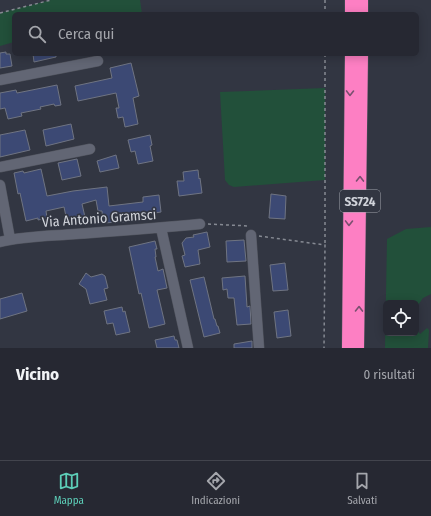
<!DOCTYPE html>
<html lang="it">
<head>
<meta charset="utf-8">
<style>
  :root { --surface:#262832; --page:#32343e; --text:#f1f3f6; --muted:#a4a6ac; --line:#42444d; --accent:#5dceb8 }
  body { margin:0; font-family:"Fira Sans Condensed",sans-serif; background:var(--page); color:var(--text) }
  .controls { position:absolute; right:12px; bottom:12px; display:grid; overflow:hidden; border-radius:6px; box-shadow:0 2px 10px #0003 }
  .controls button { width:36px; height:36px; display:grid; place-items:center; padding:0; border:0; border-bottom:1px solid var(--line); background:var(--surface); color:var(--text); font:20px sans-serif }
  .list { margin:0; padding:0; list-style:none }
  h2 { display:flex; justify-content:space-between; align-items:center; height:52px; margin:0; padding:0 16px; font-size:17px }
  h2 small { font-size:13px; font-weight:400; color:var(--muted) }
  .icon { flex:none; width:22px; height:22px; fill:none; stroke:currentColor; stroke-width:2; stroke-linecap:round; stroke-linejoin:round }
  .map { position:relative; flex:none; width:431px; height:348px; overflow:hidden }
  .search { position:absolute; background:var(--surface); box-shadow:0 2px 10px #0003; left:12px; right:12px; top:12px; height:44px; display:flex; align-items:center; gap:10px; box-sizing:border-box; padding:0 14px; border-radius:6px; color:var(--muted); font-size:15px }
  .sheet { height:112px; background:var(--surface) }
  nav { display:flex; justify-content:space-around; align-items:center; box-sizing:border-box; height:56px; border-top:1px solid var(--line); background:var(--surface); font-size:11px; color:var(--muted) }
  nav a { display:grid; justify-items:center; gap:2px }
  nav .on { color:var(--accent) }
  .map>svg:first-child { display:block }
  .green { fill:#22503a }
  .building { fill:#3c4974; stroke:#6f7482 }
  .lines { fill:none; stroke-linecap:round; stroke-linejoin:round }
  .minor-casing { stroke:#51545e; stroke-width:11 }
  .highway-casing { stroke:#51545e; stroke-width:13 }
  .path { stroke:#868a93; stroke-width:1.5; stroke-dasharray:3 3; stroke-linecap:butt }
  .minor { stroke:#626674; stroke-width:10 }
  .highway { stroke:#fd7fc3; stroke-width:12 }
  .oneway { stroke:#79506f }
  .labels { text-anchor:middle; stroke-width:3.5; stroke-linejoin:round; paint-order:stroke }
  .shield { fill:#323642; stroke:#a1a4ac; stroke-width:1 }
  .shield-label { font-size:13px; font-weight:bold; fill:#d0d3da }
  .street-label { font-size:14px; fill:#d0d3da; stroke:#323642 }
</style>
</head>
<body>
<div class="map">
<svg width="431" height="348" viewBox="0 0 431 348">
  <rect width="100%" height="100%" fill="#323642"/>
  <path class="green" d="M51,0h89l2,14h-128v28l-14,4v-33z
    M325,88v92l-91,7 -5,-2 -4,-5 -5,-88z
    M431,227v67l-8,4 -7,10v-5h-30v30h30v-6l4,7 7,-6 2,2 -1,18h-43l2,-109 19,-10z"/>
  <path class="building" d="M6,52v2h4l2,12 -12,2v-15z
    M33,54h23v3l-22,5z
    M131,63l8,33 -6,2 5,26 -13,3 -2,-10 -5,1 -2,-10h3l-3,-15 -38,8 -3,-15 37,-8 -2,-10z
    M57,85l4,20 -6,1 -1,-2 -14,3 1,2 -20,4 1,3 -14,3 -3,-11 -5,1v-16l16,-3 1,3z
    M71,124l3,15 -28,7 -3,-16z
    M25,130l5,20 -30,7v-22z
    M150,135l2,10 -2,1 3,15 -15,3 -3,-13 -4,1 -3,-12z
    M116,155l3,13 -19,4 -3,-11z
    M77,159l4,17 -19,4 -4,-17z
    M41,169l6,27 26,-5 34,-4 2,19 34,-4v-5l16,-2 2,17 -25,4v5l-33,2 -1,-12h-4l-2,-11 -14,4 3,13 -18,4 -3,-14 -18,4 1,7 -9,2v-2l-12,3 -6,-28 -2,1 -4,-21 9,-2 1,2z
    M198,170l1,9 1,-1 2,15 -23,3 -2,-15h7l-1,-9z
    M271,194l15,2 -1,23 -16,-1z
    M207,232l3,15 -12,3 2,14 -15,3 -3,-11 3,-1 -3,-12 4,-5 8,-1 -1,-2z
    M244,240l2,21 -19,1 -1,-21z
    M155,241l2,8h-2l1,8h-1l3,14 5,-2 4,19 -10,2 8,34 -16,4 -8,-35 -2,1 -10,-47z
    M285,263l3,27 -15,1 -3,-26z
    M86,273l5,4 11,-3 3,2 3,12 -4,1 3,11 -17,4 -4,-15 -7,-5z
    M245,276l2,31 3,-1 1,18 -14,1 -3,-27h-6l-1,-9 -4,1 -1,-12z
    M204,277l10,42h1l2,7h1l2,7 -16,4 -14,-57z
    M22,293l5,18 -27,8v-20z
    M122,307l1,5 2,-1 5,21 -14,3 -3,-12 -6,1 -3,-13z
    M288,310l3,26 -14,2 -3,-26z
    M174,336l1,4h2l2,8h-22l-2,-8z
    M252,341v7h-18v-4z"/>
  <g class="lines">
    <defs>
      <path id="minor" d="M0,80l98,-19
        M0,167l90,-18
        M0,185l10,54
        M161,228l27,120
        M251,235l8,113
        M0,242c24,-6 51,-6 76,-8 41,-3 83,-6 124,-10"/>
      <path id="highway" d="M351,14v-14
        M362,14v-14
        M348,348l3,-294
        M358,348l4,-294"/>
    </defs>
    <use href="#minor" class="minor-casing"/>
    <use href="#highway" class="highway-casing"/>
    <path class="path" d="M325,0v14
      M0,13l51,-13
      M325,54v191
      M208,224l41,2
      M259,236l66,9 -1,103"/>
    <use href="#minor" class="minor"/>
    <use href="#highway" class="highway"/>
  </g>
  <defs><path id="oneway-chevron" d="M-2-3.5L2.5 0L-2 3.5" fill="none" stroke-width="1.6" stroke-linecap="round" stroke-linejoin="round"/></defs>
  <g class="oneway">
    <use href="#oneway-chevron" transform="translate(350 93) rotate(91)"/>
    <use href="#oneway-chevron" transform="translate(360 179) rotate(-89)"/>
    <use href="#oneway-chevron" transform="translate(349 223) rotate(91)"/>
    <use href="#oneway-chevron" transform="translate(359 309) rotate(-89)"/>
  </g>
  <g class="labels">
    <rect class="shield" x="340" y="190" width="40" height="22" rx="3"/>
    <g class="shield-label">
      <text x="360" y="206">SS724</text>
    </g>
    <g class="street-label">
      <text transform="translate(99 218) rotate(-4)" y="5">Via Antonio Gramsci</text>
    </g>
  </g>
</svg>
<div class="controls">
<button><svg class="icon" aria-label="locate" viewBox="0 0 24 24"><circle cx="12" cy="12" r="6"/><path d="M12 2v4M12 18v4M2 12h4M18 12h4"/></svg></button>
</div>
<div class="search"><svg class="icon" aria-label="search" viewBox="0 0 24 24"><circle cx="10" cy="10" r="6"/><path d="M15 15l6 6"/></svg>Cerca qui</div>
</div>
<section class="sheet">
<h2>Vicino<small>0 risultati</small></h2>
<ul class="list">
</ul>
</section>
<nav>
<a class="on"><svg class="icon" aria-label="map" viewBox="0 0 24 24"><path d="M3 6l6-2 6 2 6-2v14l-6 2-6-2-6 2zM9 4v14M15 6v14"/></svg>Mappa</a>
<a><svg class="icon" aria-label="directions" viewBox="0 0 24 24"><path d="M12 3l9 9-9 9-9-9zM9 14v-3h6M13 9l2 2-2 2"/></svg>Indicazioni</a>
<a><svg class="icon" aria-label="saved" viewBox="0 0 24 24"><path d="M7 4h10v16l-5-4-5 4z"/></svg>Salvati</a>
</nav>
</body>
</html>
